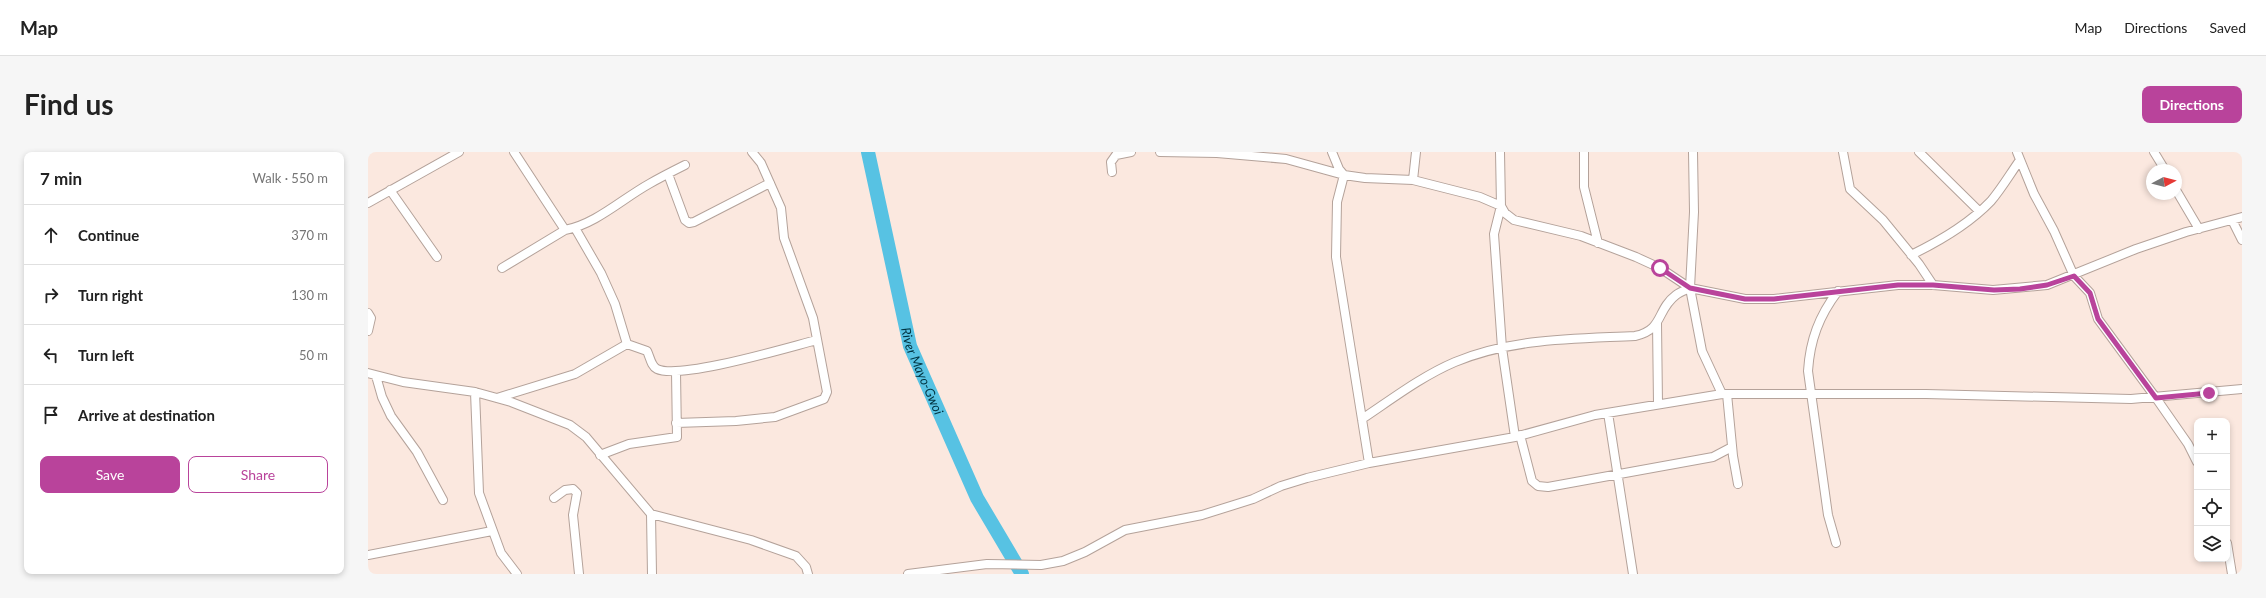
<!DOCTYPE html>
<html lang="en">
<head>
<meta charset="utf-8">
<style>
  :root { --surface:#fff; --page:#f6f6f6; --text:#222; --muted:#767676; --line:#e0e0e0; --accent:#b9439b }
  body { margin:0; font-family:Lato,sans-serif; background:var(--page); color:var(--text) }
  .controls { position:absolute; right:12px; bottom:12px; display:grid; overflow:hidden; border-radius:8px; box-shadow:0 2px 6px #0003 }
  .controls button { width:36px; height:36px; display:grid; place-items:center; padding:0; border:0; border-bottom:1px solid var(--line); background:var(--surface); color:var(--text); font:20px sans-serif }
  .compass { position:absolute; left:1778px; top:12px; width:36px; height:36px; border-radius:50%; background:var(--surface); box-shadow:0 2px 6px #0003; rotate:83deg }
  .stop { position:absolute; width:12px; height:12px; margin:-9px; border:3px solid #b9439b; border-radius:50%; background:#fff }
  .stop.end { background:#b9439b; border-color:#fff; box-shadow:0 1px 4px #0008 }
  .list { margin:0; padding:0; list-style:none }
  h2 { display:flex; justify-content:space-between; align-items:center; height:52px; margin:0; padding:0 16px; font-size:17px }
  h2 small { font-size:13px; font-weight:400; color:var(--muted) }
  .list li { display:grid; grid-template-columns:26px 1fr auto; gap:12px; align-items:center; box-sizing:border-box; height:60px; padding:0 16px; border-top:1px solid var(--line) }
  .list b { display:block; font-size:15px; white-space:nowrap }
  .list em { font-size:13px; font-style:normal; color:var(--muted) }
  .actions { display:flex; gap:8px; padding:12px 16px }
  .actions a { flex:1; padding:9px 0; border:1px solid var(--accent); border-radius:8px; text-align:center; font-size:14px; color:var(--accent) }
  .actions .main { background:var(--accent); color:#fff }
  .icon { flex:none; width:22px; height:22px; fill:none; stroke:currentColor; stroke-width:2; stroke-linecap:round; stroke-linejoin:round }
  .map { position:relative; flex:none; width:1874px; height:422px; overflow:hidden; border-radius:8px }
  header { display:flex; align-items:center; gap:24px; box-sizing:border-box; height:56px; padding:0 20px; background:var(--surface); border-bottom:1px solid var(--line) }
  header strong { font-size:19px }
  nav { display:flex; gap:22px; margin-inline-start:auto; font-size:14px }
  .intro { display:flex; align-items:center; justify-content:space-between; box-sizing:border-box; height:96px; padding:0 24px }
  h1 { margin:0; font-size:28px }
  .button { padding:10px 18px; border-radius:8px; background:var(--accent); color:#fff; font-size:14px; font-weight:700 }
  main { display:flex; gap:24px; padding:0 24px }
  aside { flex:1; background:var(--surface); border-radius:8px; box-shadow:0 2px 6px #0003 }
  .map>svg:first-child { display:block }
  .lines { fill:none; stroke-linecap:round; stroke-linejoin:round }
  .river { stroke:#57c2e3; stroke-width:14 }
  .minor-casing { stroke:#b4a29a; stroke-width:10 }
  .minor { stroke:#fff; stroke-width:8 }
  .route { stroke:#b9439b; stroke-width:5 }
  .labels { text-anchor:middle; stroke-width:3; stroke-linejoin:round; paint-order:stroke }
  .water-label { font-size:13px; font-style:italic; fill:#003341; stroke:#fbe8df }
</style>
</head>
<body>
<header>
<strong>Map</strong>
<nav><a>Map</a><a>Directions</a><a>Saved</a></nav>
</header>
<div class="intro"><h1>Find us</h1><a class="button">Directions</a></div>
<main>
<aside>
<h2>7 min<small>Walk · 550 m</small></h2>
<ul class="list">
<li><svg class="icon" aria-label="ahead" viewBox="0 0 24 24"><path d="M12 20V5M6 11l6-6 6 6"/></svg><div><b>Continue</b></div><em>370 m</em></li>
<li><svg class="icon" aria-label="right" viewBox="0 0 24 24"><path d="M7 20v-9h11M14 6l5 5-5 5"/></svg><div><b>Turn right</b></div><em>130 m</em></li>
<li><svg class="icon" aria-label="left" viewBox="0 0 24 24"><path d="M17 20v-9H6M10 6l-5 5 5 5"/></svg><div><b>Turn left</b></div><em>50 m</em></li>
<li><svg class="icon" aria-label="arrive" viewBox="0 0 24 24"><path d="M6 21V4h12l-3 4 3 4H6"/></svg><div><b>Arrive at destination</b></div></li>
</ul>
<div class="actions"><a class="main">Save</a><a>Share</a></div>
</aside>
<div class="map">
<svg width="1874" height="422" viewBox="0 0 1874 422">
  <rect width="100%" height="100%" fill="#fbe8df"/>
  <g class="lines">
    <path class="river" id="s1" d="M500,0l42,194 67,152 45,76"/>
    <defs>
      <path id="minor" d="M146,0l51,78
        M792,0l57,1 69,6 58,16 21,3 48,2 67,17 21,9 4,7 9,7 67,16 55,21 24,11 30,20 55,11h29l124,-14h35l60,5 54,-5 89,-36 50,-17 56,-15
        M964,0l7,17 5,6
        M1132,0l1,54 -7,28 8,114 13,89
        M1216,0v35l14,56
        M1325,0l1,60 -4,76 12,63 20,43
        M1475,0l7,37 33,31 36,44 14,21
        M1551,0l60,59
        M1649,0l17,42 20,37 20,45 16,17 8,26 58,79 32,46 9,18
        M1786,0l11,18
        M744,20l-1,-10 5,-7 15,-3
        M300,22l17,46 4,3 5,-1 76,-39
        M976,23l-7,27 -1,55 33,206
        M1045,28l3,-28
        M22,38l47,67
        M1808,38l23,39
        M0,51l91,-51
        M1864,68l10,20
        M207,76l26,45 14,31 12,40
        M1543,103c29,-14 58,-31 80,-54 11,-13 19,-27 29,-41
        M134,116l63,-38c31,-6 57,-31 84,-46 12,-7 24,-13 36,-19
        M0,161l3,5 -3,13
        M1289,171l1,81
        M0,221l35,9 72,10 36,10 59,23 16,12 65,77 100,26 45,16 10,11 2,7
        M8,224l6,21 9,19 26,36 26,48
        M107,240l4,101 22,60 16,21
        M1359,242l6,62 5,28
        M129,246l78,-24 52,-30 20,7c3,6 4,15 10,18 23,11 132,-22 160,-29
        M1240,261l25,161
        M994,267c30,-20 60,-43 93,-57 58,-24 119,-23 180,-26 29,-6 21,-26 41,-41 4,-3 10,-5 14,-7
        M308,271l60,-2 39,-4 49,-18 3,-7 -14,-74 -29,-80 -3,-30 -20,-45 -9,-11
        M1152,283l12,46 6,5 10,1 165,-30 19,-10
        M232,303l29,-11 48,-7 -1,-65
        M186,346l11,-8 8,-1 4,4 -4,22 6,59
        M283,362l1,60
        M1468,391l-8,-28 -20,-144c2,-31 11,-55 30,-80
        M1859,391l5,31
        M0,403l124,-24
        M540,422l79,-10 54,1 22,-4 22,-9 40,-22 77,-15 51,-16 28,-13 26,-8 62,-15 146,-26 80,-22 127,-21h204l205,5 111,-10"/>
    </defs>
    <use href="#minor" class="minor-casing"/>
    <use href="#minor" class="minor"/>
  </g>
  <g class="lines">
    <path class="route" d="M1292,116l30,20 55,11h29l124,-14h35l61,5 26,-1 27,-4 27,-9 16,17 8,26 58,79 53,-5"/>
  </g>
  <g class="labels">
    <g class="water-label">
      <text dy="5" stroke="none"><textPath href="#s1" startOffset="226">River Mayo-Gwoi</textPath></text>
    </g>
  </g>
</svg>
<div class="controls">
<button>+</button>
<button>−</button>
<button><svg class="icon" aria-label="locate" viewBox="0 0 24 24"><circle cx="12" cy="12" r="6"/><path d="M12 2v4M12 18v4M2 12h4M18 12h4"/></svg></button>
<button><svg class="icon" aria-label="layers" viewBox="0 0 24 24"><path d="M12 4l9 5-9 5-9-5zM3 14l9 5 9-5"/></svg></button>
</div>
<svg class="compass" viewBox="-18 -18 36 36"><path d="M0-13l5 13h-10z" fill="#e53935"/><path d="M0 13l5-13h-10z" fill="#767676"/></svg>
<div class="stop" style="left:1292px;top:116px"></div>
<div class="stop end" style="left:1841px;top:241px"></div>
</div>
</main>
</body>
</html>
